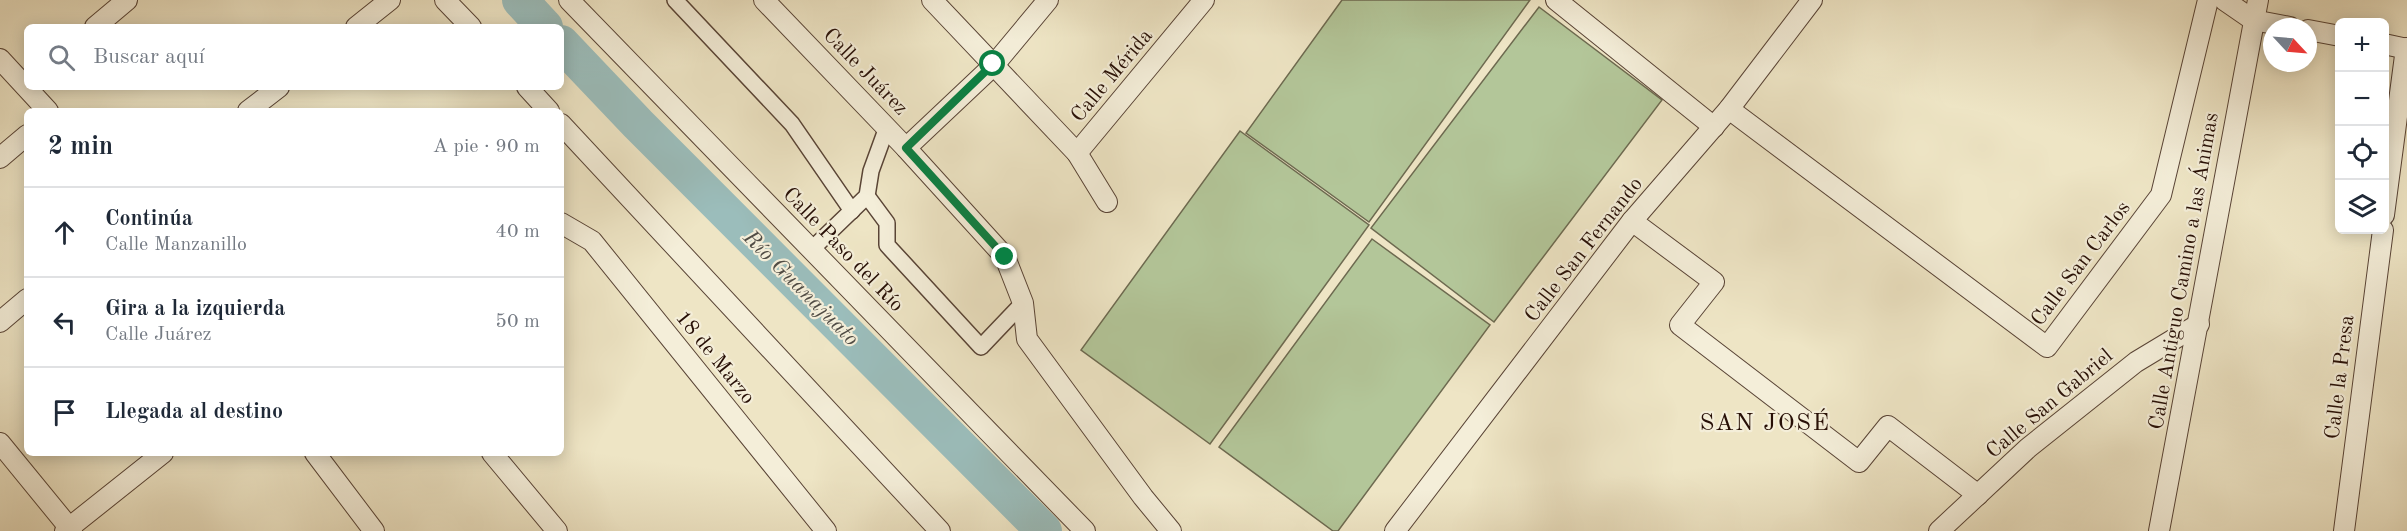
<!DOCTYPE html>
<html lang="es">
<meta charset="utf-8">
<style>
:root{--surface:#fff;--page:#f2f2f3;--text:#1f2937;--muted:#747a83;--line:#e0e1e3}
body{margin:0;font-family:"Old Standard TT",serif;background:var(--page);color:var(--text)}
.controls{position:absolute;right:18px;top:18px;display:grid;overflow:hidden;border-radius:9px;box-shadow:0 3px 15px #0003}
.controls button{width:54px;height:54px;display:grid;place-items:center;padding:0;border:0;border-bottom:2px solid var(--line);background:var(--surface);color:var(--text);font:30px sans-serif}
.compass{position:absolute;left:2263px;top:18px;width:54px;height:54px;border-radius:50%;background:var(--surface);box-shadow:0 3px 15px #0003;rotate:116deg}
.stop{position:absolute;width:18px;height:18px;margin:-14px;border:4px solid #0b8043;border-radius:50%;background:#fff}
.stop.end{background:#0b8043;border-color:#fff;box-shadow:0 2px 6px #0008}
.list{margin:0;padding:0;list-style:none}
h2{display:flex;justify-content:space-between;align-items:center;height:78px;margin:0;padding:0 24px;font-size:26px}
h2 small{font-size:20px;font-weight:400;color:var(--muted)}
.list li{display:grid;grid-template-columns:39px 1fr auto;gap:18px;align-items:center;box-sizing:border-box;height:90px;padding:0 24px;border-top:2px solid var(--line)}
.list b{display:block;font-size:22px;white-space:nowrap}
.list p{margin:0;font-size:20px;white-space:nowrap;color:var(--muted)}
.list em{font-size:20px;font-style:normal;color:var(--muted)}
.icon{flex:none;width:33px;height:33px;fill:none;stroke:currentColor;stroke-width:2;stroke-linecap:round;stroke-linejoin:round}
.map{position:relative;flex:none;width:2407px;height:531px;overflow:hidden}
.search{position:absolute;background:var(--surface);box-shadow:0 3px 15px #0003;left:24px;top:24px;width:540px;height:66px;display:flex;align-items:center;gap:15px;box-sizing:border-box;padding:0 21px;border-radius:9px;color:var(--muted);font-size:22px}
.panel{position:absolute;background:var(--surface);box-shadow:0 3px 15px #0003;left:24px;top:108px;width:540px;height:348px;border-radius:9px}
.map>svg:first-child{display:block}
</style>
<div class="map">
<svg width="2407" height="531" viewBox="0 0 2407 531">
<rect width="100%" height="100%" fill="#eee5c5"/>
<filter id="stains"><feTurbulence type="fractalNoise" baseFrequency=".00333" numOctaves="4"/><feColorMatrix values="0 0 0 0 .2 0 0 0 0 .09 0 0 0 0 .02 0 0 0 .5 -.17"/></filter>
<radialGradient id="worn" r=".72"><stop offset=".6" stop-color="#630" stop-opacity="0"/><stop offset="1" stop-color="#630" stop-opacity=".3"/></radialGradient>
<g fill="#b3c699" stroke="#6d6a50" stroke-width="1.5">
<path d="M1342 0H1530L1369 222 1246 133Z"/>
<path d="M1539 7 1662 100 1494 322 1371 228Z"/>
<path d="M1240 131 1369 225 1210 444 1081 350Z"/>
<path d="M1372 239 1490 325 1338 531H1333L1219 447Z"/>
</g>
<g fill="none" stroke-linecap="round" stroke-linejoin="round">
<g stroke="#9bbdbb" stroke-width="36">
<path d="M520 0 545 27"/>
<path d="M561 43 638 124 1044 531"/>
</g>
<g stroke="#594436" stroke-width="18">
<g id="pedestrian">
<path d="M675 0 792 124 852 211"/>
<path d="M867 196 887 223V245L981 347 1023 303"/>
<path d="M811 250 867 196 871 171 887 127"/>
</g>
</g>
<g stroke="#594436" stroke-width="22">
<g id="minor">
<path d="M445 0 471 27"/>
<path d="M569 0 1085 531"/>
<path d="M764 0 906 148 1005 257 1023 303 1027 339 1143 497 1171 531"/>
<path d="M932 0 1077 153 1107 202"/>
<path d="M1556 0 1714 127"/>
<path d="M2224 0 2253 20 2290 27"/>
<path d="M95 27 127 0"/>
<path d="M356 27 390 0"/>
<path d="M2308 30 2340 36"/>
<path d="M2384 44 2407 49"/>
<path d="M0 59 48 111"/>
<path d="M527 87 549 111"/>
<path d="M1729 109 2047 347 2161 195 2208 0"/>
<path d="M248 111 279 87"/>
<path d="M561 124 940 531"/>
<path d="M906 148 994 65 1048 0"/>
<path d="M1077 153 1204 0"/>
<path d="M0 158 27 135"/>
<path d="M2384 215 2406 48"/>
<path d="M1632 221 1714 282 1680 325 1859 462 1888 426 1978 495"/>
<path d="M561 223 592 241 826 531"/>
<path d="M0 322 27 299"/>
<path d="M0 443 72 531"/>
<path d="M315 453 374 531"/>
<path d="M492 453 557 531"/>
<path d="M65 531 163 453"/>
<path d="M1395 531 1632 221 1729 109 1812 0"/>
<path d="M1939 531 2028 448 2136 362 2199 324"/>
<path d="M2159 531 2258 0"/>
<path d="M2344 531 2383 230"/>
</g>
</g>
<use href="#pedestrian" stroke="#f4eed9" stroke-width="15"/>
<use href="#minor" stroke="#f4eed9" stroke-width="20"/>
</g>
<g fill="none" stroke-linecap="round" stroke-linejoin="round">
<path stroke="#0b8043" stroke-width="8" d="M993 64 906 148 1005 257"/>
</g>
<g text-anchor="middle" stroke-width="4.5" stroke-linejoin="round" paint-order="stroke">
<g font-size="21" fill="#270f06" stroke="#f4eed9">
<text transform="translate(866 71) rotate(46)" y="7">Calle Juárez</text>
<text transform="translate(1111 75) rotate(-50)" y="7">Calle Mérida</text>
<text transform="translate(844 249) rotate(46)" y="7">Calle Paso del Río</text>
<text transform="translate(1583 249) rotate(-52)" y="7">Calle San Fernando</text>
<text transform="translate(2080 263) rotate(-53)" y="7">Calle San Carlos</text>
<text transform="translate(2183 271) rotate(-80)" y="7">Calle Antiguo Camino a las Ánimas</text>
<text transform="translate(716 357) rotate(51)" y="7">18 de Marzo</text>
<text transform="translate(2339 377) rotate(-83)" y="7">Calle la Presa</text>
<text transform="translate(2049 403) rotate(-40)" y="7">Calle San Gabriel</text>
</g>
<g font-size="22" font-style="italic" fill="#504c45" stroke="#f4eed9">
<text transform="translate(802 287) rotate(45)" y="8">Río Guanajuato</text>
</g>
<g font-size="24" letter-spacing="1.5" fill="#270f06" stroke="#f4eed9">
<text x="1765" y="430">SAN JOSÉ</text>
</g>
</g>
<rect width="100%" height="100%" filter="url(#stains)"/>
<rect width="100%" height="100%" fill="url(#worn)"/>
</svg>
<div class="controls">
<button>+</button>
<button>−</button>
<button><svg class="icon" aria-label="locate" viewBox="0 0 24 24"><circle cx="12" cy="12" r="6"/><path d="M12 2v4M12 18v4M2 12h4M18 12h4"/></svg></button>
<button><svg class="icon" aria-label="layers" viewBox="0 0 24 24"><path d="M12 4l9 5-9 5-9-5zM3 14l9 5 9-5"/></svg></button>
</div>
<svg class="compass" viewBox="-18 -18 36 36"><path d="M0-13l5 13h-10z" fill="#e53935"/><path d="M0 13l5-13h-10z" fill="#747a83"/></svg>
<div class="stop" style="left:993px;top:64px"></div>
<div class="stop end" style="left:1005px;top:257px"></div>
<div class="search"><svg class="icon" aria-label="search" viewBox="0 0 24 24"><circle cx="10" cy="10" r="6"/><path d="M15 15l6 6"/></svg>Buscar aquí</div>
<section class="panel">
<h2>2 min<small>A pie · 90 m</small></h2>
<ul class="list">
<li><svg class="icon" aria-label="ahead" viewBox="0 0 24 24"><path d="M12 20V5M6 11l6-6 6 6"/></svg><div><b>Continúa</b><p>Calle Manzanillo</p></div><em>40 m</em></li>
<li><svg class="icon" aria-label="left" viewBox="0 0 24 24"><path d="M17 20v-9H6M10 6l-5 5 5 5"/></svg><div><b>Gira a la izquierda</b><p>Calle Juárez</p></div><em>50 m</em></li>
<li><svg class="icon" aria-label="arrive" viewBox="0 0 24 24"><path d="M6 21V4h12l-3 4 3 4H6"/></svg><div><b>Llegada al destino</b></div></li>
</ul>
</section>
</div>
